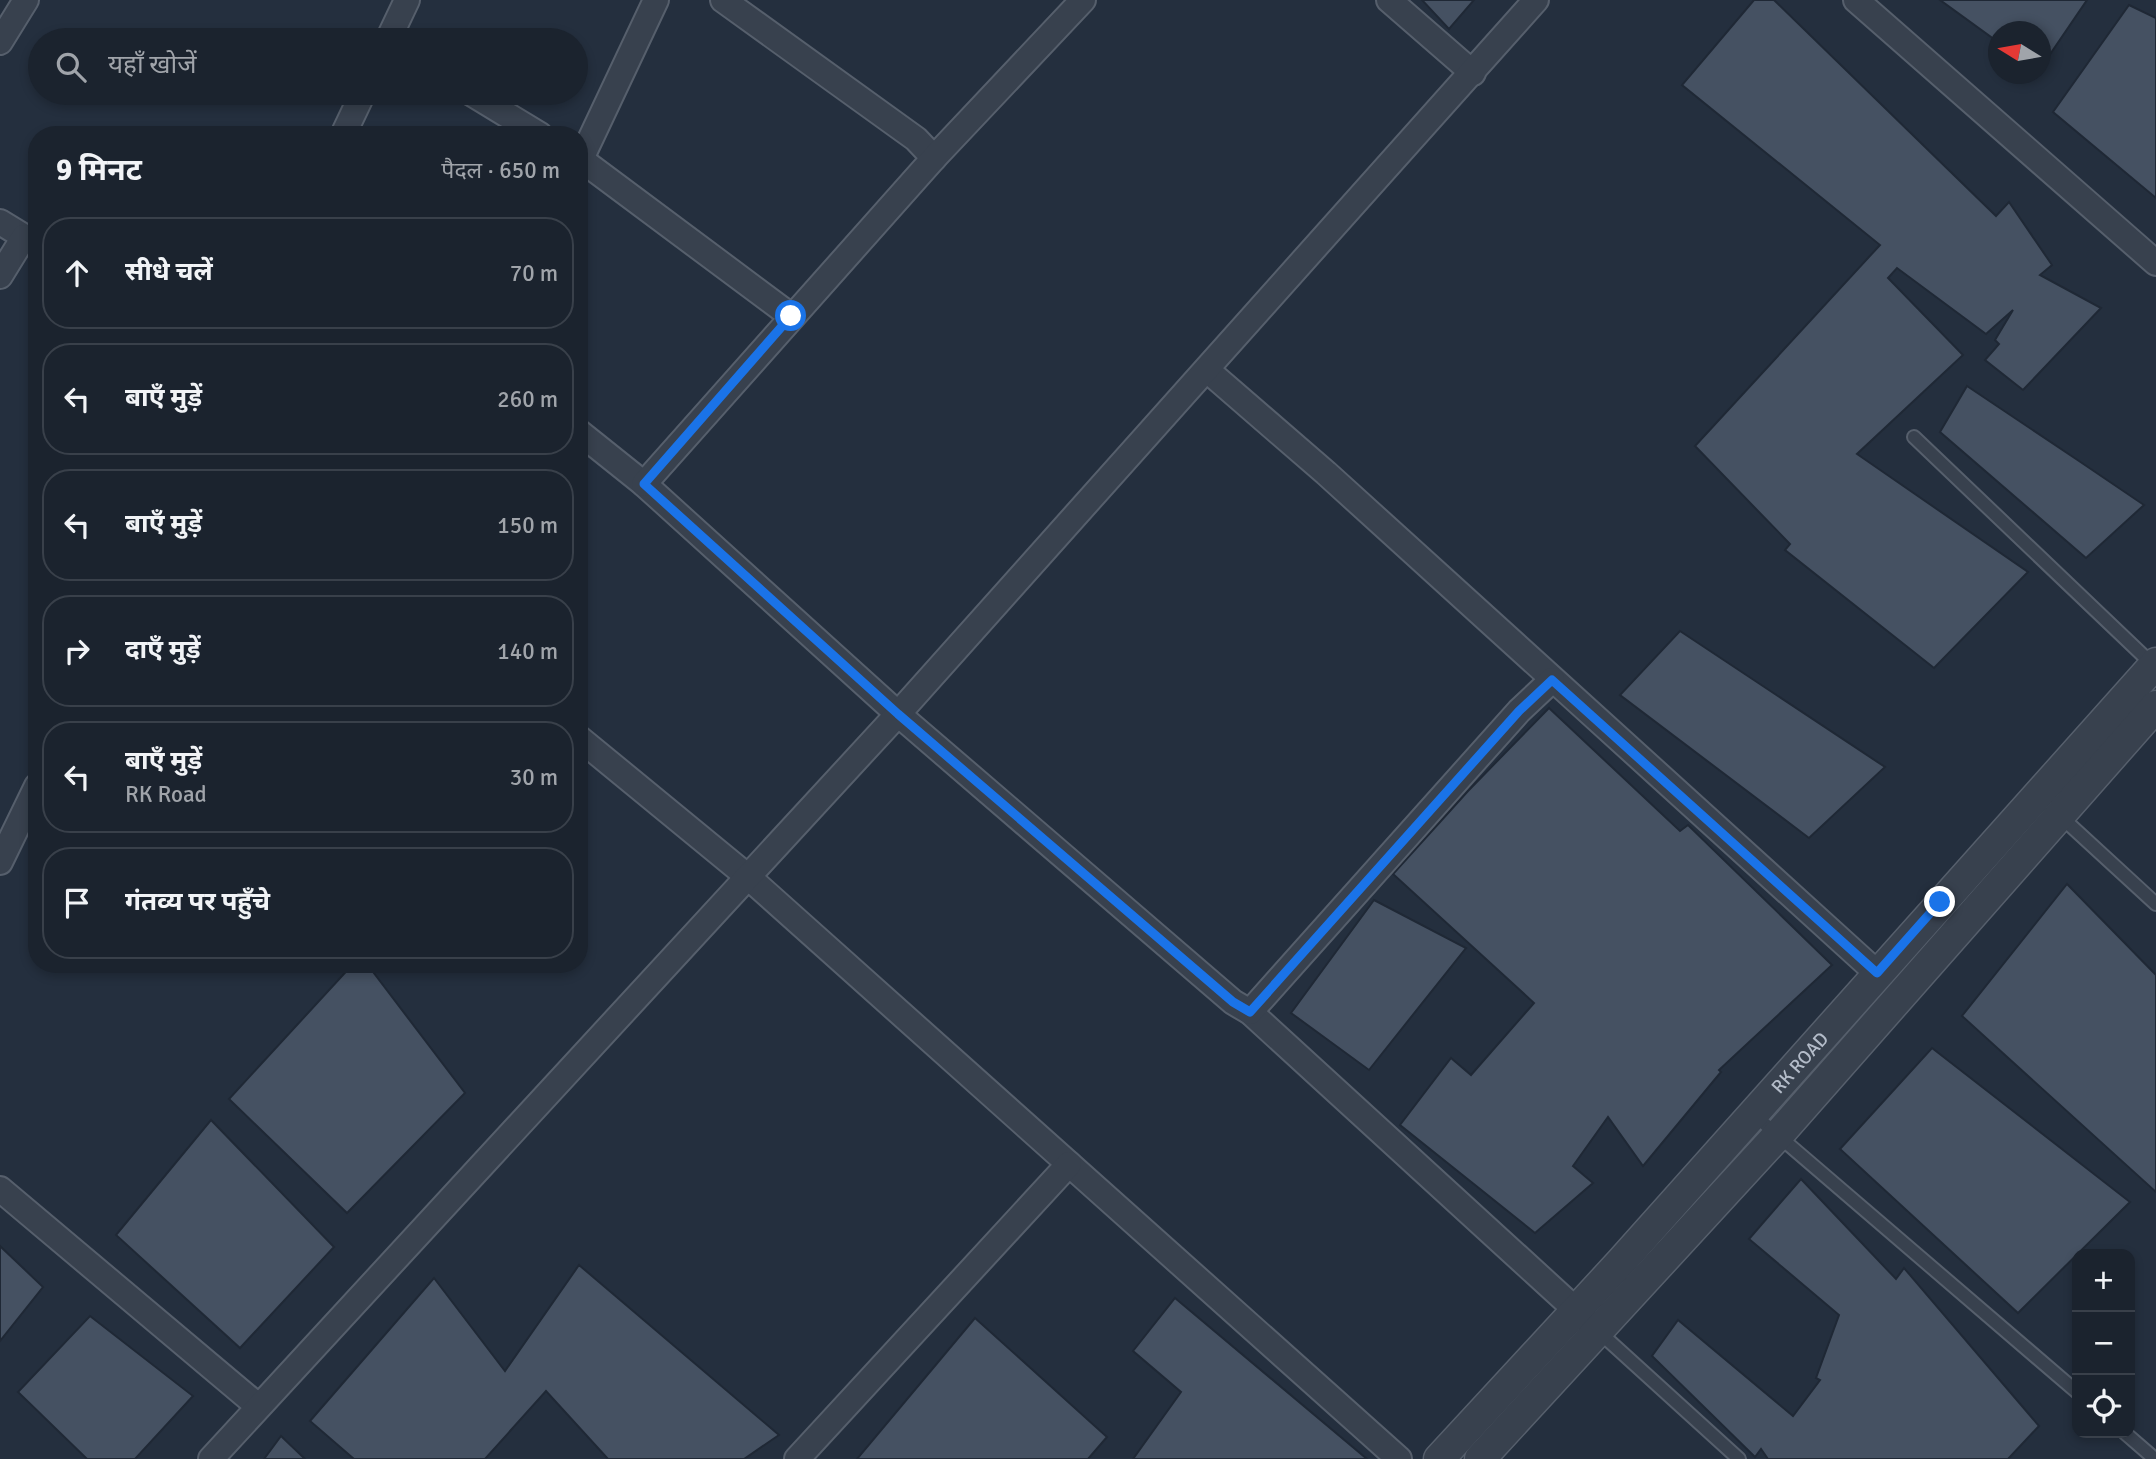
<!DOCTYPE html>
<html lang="hi">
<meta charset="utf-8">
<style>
:root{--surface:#1b232e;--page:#282f3a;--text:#f1f3f6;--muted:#a0a4aa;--line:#39404a}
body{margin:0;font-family:Signika,"Noto Sans Devanagari",sans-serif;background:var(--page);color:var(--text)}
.controls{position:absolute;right:21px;bottom:21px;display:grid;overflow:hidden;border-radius:14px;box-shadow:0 4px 10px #0003}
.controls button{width:63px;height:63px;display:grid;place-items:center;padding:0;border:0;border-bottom:2px solid var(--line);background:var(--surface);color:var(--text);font:35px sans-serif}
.compass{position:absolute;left:1988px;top:21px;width:63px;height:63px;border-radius:50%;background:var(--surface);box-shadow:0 4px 10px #0003;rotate:281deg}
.stop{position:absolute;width:21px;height:21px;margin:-16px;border:5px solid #1a73e8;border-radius:50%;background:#fff}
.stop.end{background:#1a73e8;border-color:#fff;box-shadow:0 2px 7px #0008}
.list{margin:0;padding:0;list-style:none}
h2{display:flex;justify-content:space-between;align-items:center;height:91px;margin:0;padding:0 28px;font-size:30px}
h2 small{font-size:23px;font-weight:400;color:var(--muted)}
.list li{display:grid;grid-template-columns:46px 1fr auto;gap:21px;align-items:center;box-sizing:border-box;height:112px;margin:0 14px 14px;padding:0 14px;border:2px solid var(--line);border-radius:28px}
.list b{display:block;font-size:26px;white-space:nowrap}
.list p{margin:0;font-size:23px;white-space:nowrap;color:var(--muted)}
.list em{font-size:23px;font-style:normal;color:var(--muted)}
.icon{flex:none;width:38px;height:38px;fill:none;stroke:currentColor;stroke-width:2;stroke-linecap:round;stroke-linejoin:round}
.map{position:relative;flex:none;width:2156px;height:1459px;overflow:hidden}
.search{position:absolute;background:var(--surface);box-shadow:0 4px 10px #0003;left:28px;top:28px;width:560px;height:77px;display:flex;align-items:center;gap:18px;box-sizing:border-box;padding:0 24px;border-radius:38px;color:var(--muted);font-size:26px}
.panel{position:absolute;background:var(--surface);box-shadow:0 4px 10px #0003;left:28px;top:126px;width:560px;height:847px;border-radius:28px}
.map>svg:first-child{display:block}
</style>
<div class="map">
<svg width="2156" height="1459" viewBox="0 0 2156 1459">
<rect width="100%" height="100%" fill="#242f3e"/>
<g fill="#455162" stroke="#1f2835" stroke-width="2">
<path d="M1422 0H1474L1449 29Z"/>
<path d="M1754 0H1774L1996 216 2009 202 2052 265 2040 275 2101 308 2023 390 1985 360 1999 344 1995 340 2013 310 1986 334 1897 268 1888 278 1963 355 1857 454 2028 572 1934 668 1785 550 1790 544 1695 446 1880 245 1682 85Z"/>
<path d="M1940 0H2087L2040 69V32H1998V42Z"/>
<path d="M2129 5 2156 18V198L2053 112Z"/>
<path d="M1967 386 2079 461 2144 505 2086 558 1940 432Z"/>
<path d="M1680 631 1885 767 1809 838 1620 695Z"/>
<path d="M1549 708 1680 831 1688 825 1832 965 1719 1070 1721 1072 1643 1166 1608 1117 1573 1166 1593 1183 1535 1233 1400 1125 1451 1058 1471 1075 1534 1003 1393 874 1468 791Z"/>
<path d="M2067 884 2156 975V1192L1962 1016Z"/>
<path d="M1374 900 1466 948 1369 1070 1291 1013Z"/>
<path d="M353 964H367L465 1093 347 1213 229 1099Z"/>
<path d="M1932 1048 2130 1202 2018 1313 1840 1149Z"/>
<path d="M211 1120 334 1247 240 1348 116 1235Z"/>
<path d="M1801 1179 1896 1279 1904 1268 2039 1426 2008 1459H1768L1761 1449 1755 1457 1652 1356 1678 1320 1793 1416 1820 1380 1816 1378 1839 1315 1749 1239Z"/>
<path d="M0 1246 43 1287 0 1341Z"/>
<path d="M579 1265 779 1435 744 1459H608L546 1391 485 1459H354L310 1421 434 1278 505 1371Z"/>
<path d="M1175 1298 1367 1459H1133L1181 1392 1133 1351Z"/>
<path d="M90 1316 193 1396 135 1459H87L18 1392Z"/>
<path d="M975 1318 1107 1437 1088 1459H857Z"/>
<path d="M281 1436 305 1459H264Z"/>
</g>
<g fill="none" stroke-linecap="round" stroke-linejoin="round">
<g stroke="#565f6c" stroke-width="16">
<g id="service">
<path d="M1914 437 2153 665"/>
<path d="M2058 814 2156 904"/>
<path d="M1753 1114 2077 1392"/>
<path d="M1597 1330 1739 1459"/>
<path d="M2125 1433 2155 1459"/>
</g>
</g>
<g stroke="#565f6c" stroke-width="28">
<g id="minor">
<path d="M723 0 916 139 934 158"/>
<path d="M1389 0 1473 73"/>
<path d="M1856 0 2156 263"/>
<path d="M388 40 407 0"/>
<path d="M0 42 26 0"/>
<path d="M471 93 540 135"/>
<path d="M343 135 363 93"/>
<path d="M579 158 791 316"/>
<path d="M581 159 656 0"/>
<path d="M0 222 36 244"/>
<path d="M0 276 24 237"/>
<path d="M1207 370 1326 473 1877 973"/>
<path d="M579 432 644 484 898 714 1233 1002 1250 1012 1589 1322"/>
<path d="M644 484 934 158 1083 0"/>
<path d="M579 738 747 876 1399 1459"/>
<path d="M0 862 37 786"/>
<path d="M1250 1012 1519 711 1552 680"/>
<path d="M0 1189 258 1406"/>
<path d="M211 1459 898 714 1536 0"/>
<path d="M797 1459 1069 1164"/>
</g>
</g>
<g stroke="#565f6c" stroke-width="33">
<g id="tertiary">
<path id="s1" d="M1439 1459 1621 1262 2156 663"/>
<path d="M1480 1459 1779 1134 2156 706"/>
</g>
</g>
<use href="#service" stroke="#38414e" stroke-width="12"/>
<use href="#minor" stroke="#38414e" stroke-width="24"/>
<use href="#tertiary" stroke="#38414e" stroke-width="30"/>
</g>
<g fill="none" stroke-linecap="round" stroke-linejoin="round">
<path stroke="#1a73e8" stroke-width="9" d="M791 316 644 484 898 714 1233 1002 1250 1012 1519 711 1552 680 1877 973 1940 902"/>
</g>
<g text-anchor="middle" stroke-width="5" stroke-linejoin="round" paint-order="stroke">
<g font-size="19" fill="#b4bcc9" stroke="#1d2633">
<text dy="7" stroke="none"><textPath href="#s1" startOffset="536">RK ROAD</textPath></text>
</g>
</g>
</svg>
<div class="controls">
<button>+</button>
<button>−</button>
<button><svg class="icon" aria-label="locate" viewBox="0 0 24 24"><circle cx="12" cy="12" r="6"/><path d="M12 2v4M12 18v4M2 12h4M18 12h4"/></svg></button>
</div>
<svg class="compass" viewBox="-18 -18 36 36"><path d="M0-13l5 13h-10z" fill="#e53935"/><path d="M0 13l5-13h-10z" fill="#a0a4aa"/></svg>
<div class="stop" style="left:791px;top:316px"></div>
<div class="stop end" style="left:1940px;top:902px"></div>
<div class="search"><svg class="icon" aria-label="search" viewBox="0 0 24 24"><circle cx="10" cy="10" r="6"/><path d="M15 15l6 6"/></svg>यहाँ खोजें</div>
<section class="panel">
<h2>9 मिनट<small>पैदल · 650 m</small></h2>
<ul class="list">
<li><svg class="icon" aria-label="ahead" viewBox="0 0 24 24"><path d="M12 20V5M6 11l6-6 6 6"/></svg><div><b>सीधे चलें</b></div><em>70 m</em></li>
<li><svg class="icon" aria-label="left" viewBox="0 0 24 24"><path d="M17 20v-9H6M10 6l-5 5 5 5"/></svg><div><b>बाएँ मुड़ें</b></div><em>260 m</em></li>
<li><svg class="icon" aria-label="left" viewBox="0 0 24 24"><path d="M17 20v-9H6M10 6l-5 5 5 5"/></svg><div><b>बाएँ मुड़ें</b></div><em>150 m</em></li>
<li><svg class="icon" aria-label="right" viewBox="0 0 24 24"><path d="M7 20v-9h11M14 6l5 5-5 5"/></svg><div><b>दाएँ मुड़ें</b></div><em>140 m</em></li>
<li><svg class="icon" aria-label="left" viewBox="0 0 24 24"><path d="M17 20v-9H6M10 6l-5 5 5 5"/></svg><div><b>बाएँ मुड़ें</b><p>RK Road</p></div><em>30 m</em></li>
<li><svg class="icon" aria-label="arrive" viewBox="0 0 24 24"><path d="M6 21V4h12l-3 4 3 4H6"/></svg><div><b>गंतव्य पर पहुँचे</b></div></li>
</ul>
</section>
</div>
